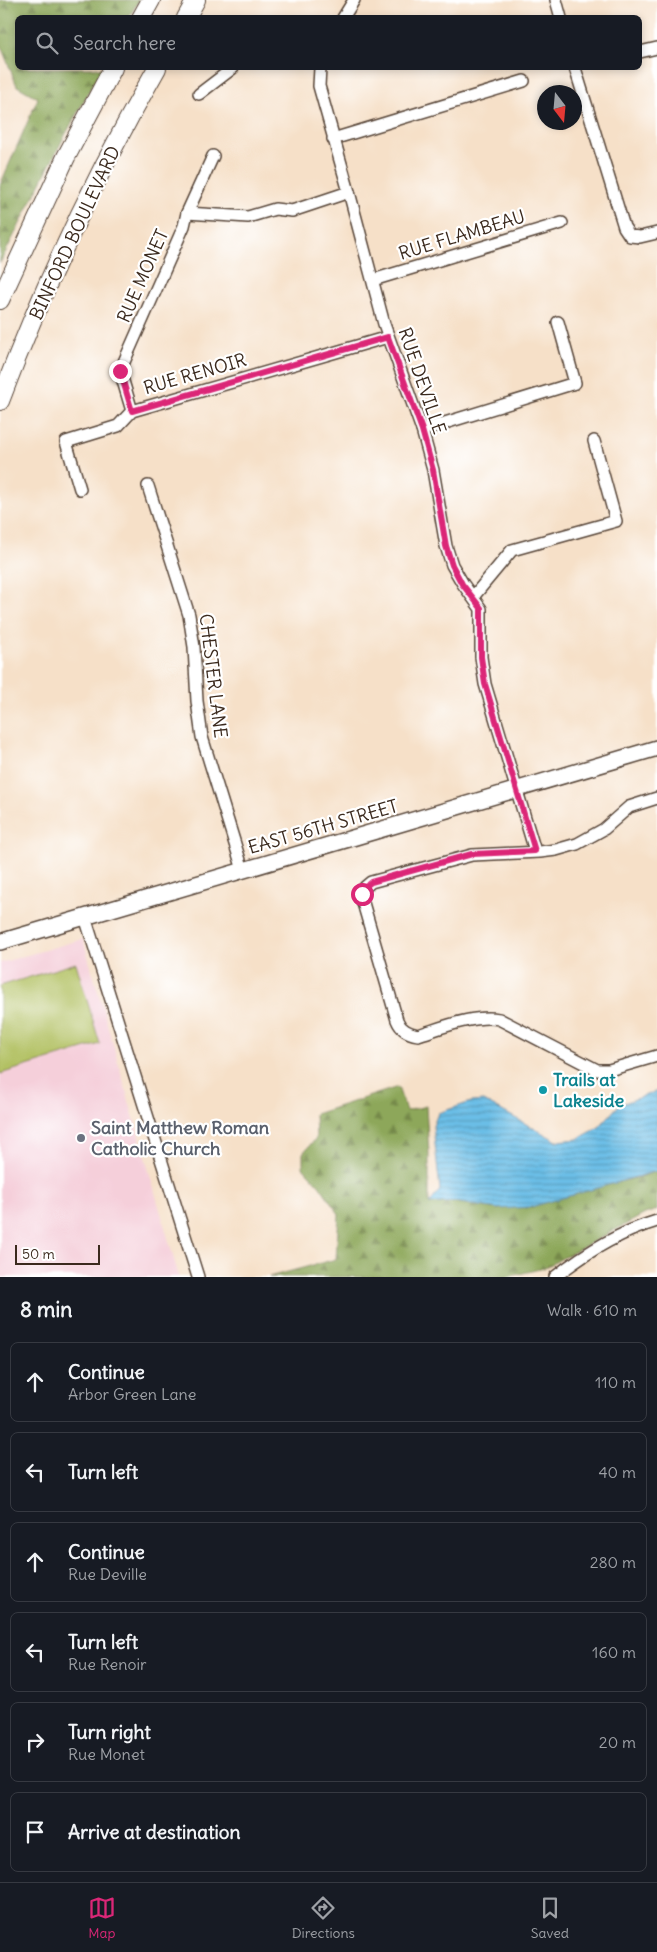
<!DOCTYPE html>
<meta charset="utf-8">
<style>
:root{--surface:#171b24;--page:#20242c;--text:#f1f3f6;--muted:#9ea1a6;--line:#363941;--accent:#db2777}
body{margin:0;font-family:Delius,sans-serif;background:var(--page);color:var(--text)}
.compass{position:absolute;left:537px;top:85px;width:45px;height:45px;border-radius:50%;background:var(--surface);box-shadow:0 2px 8px #0003;rotate:164deg}
.scale{position:absolute;left:15px;bottom:12px;width:85px;box-sizing:border-box;padding-left:5px;border:2px solid #3b2a1e;border-top:0;font-size:14px;line-height:18px;white-space:nowrap;color:#3b2a1e;-webkit-text-stroke:4px #fff;paint-order:stroke}
.stop{position:absolute;width:15px;height:15px;margin:-11px;border:4px solid #db2777;border-radius:50%;background:#fff}
.stop.end{background:#db2777;border-color:#fff;box-shadow:0 1px 5px #0008}
.list{margin:0;padding:0;list-style:none}
h2{display:flex;justify-content:space-between;align-items:center;height:65px;margin:0;padding:0 20px;font-size:21px}
h2 small{font-size:16px;font-weight:400;color:var(--muted)}
.list li{display:grid;grid-template-columns:32px 1fr auto;gap:15px;align-items:center;box-sizing:border-box;height:80px;margin:0 10px 10px;padding:0 10px;border:1px solid var(--line);border-radius:8px}
.list b{display:block;font-size:19px;white-space:nowrap}
.list p{margin:0;font-size:16px;white-space:nowrap;color:var(--muted)}
.list em{font-size:16px;font-style:normal;color:var(--muted)}
.icon{flex:none;width:28px;height:28px;fill:none;stroke:currentColor;stroke-width:2;stroke-linecap:round;stroke-linejoin:round}
.map{position:relative;flex:none;width:657px;height:1277px;overflow:hidden}
.search{position:absolute;background:var(--surface);box-shadow:0 2px 8px #0003;left:15px;right:15px;top:15px;height:55px;display:flex;align-items:center;gap:12px;box-sizing:border-box;padding:0 18px;border-radius:8px;color:var(--muted);font-size:19px}
.sheet{height:605px;background:var(--surface)}
nav{display:flex;justify-content:space-around;align-items:center;box-sizing:border-box;height:70px;border-top:1px solid var(--line);background:var(--surface);font-size:14px;color:var(--muted)}
nav a{display:grid;justify-items:center;gap:2px}
nav .on{color:var(--accent)}
.map>svg:first-child{display:block}
</style>
<div class="map">
<svg width="657" height="1277" viewBox="0 0 657 1277">
<defs>
<pattern id="forest-firs" width="22" height="20" patternUnits="userSpaceOnUse" patternTransform="scale(1.25)"><rect width="22" height="20" fill="#8da75a"/><path d="M5 1l3.5 6h-7zM16 11l3.5 6h-7z" fill="#74884a"/></pattern>
<pattern id="water-rules" width="6" height="5" patternUnits="userSpaceOnUse" patternTransform="scale(1.25)"><rect width="6" height="5" fill="#6bbee7"/><path d="M0 2.5h6" fill="none" stroke="#599bbb"/></pattern>
</defs>
<rect width="100%" height="100%" fill="#fff"/>
<filter id="ink" filterUnits="userSpaceOnUse"><feTurbulence type="fractalNoise" baseFrequency=".02" numOctaves="2"/><feDisplacementMap in="SourceGraphic" scale="10" xChannelSelector="R" yChannelSelector="G"/><feConvolveMatrix kernelMatrix="1 2 1 2 8 2 1 2 1" color-interpolation-filters="sRGB"/></filter>
<filter id="wash" filterUnits="userSpaceOnUse"><feTurbulence type="fractalNoise" baseFrequency=".0096" numOctaves="4" result="noise"/><feDisplacementMap in="SourceGraphic" scale="20" xChannelSelector="R" yChannelSelector="G"/><feGaussianBlur stdDeviation="1.12" result="paint"/><feColorMatrix in="noise" values="0 0 0 0 0 0 0 0 0 0 0 0 0 0 0 0 0 1.4 0 .05"/><feComposite in="paint" operator="in"/></filter>
<g filter="url(#wash)">
<rect width="100%" height="100%" fill="#f6e0c8"/>
<path fill="#f5cfda" d="M83 939 179 1277H0V963Z"/>
<g fill="url(#forest-firs)" stroke="#64683c">
<path d="M0 0H139L129 17 18 18V68H102L63 139 0 263V185L38 98 17 86 0 44Z"/>
<path d="M398 1087 406 1111 426 1106 429 1153V1204L454 1202 498 1209 636 1178 657 1171V1210L645 1214 544 1268 507 1277H269L336 1259 339 1214 320 1186 303 1167V1153L316 1138 315 1114Z"/>
</g>
<path fill="#b2c164" stroke="#767641" d="M76 963 100 1044 0 1074V986Z"/>
<path fill="url(#water-rules)" stroke="#537482" d="M657 1091V1171L531 1207 498 1209 454 1202 429 1204 440 1190 433 1126 438 1113 471 1102 484 1101 557 1141 578 1139 599 1127 619 1105Z"/>
</g>
<g filter="url(#ink)">
<g fill="none" stroke-linecap="round" stroke-linejoin="round">
<g stroke="#574538" stroke-width="14">
<g id="street">
<path d="M556 0 561 18"/>
<path d="M343 18 354 0"/>
<path d="M640 52 657 48"/>
<path d="M320 68 319 86 349 192 384 324 422 430 433 470 446 546 452 565 463 584 481 609V657L485 684 535 851"/>
<path d="M575 68 624 227 630 236 640 237 657 233"/>
<path d="M199 94 233 68"/>
<path d="M333 139 524 81"/>
<path d="M187 213 248 217 275 209 292 211 349 192"/>
<path d="M373 280 562 223"/>
<path d="M132 411 120 371 184 226 187 213 213 156"/>
<path d="M422 430 575 383 558 322"/>
<path d="M148 486 189 615 194 647 197 701 202 737 243 870"/>
<path d="M80 489 66 442 118 426 132 411 388 337"/>
<path d="M473 597 512 550 616 521 594 441"/>
<path d="M657 798 629 807 604 829 577 844 556 850 540 852 472 855 371 882 365 887 361 896 397 1020C401 1030 408 1033 418 1035 441 1028 475 1014 499 1019L597 1070H609L657 1056"/>
<path d="M85 917 198 1277"/>
<path d="M555 1277C585 1253 620 1232 657 1221"/>
</g>
</g>
<g stroke="#574538" stroke-width="18">
<path id="secondary" d="M0 942 657 748"/>
</g>
<g stroke="#574538" stroke-width="20">
<g id="primary">
<path d="M141 18 151 0"/>
<path d="M186 18 196 0"/>
<path d="M0 300 66 157 113 68"/>
<path d="M0 401C43 287 96 174 157 68"/>
</g>
</g>
<use href="#street" stroke="#fff" stroke-width="11"/>
<use href="#secondary" stroke="#fff" stroke-width="15"/>
<use href="#primary" stroke="#fff" stroke-width="18"/>
</g>
</g>
<g fill="none" stroke-linecap="round" stroke-linejoin="round" filter="url(#ink)">
<path stroke="#db2777" stroke-width="6" d="M120 371 132 411 388 337 422 430 433 470 446 546 452 565 462 584 481 608V657L485 684 535 851 472 854 371 882 365 887 362 894"/>
</g>
<circle fill="#0f9aa8" stroke="#fff" stroke-width="2" cx="543" cy="1090" r="5"/>
<circle fill="#6b7280" stroke="#fff" stroke-width="2" cx="81" cy="1138" r="5"/>
<g text-anchor="middle" stroke-width="4.5" stroke-linejoin="round" paint-order="stroke">
<g font-size="18" fill="#3b2a1e" stroke="#fff">
<text transform="translate(75 233) rotate(-65)" y="6">BINFORD BOULEVARD</text>
<text transform="translate(462 235) rotate(-17)" y="6">RUE FLAMBEAU</text>
<text transform="translate(143 276) rotate(-66)" y="6">RUE MONET</text>
<text transform="translate(195 374) rotate(-16)" y="6">RUE RENOIR</text>
<text transform="translate(422 381) rotate(71)" y="6">RUE DEVILLE</text>
<text transform="translate(213 676) rotate(83)" y="6">CHESTER LANE</text>
<text transform="translate(323 827) rotate(-16)" y="6">EAST 56TH STREET</text>
</g>
<g font-size="18" font-weight="bold" fill="#0d838f" stroke="#fff" text-anchor="start">
<text x="553" y="1086">Trails at<tspan x="553" dy="21">Lakeside</tspan></text>
</g>
<g font-size="18" font-weight="bold" fill="#5b616d" stroke="#fff" text-anchor="start">
<text x="91" y="1134">Saint Matthew Roman<tspan x="91" dy="21">Catholic Church</tspan></text>
</g>
</g>
</svg>
<svg class="compass" viewBox="-18 -18 36 36"><path d="M0-13l5 13h-10z" fill="#e53935"/><path d="M0 13l5-13h-10z" fill="#9ea1a6"/></svg>
<div class="scale">50 m</div>
<div class="stop" style="left:362px;top:894px"></div>
<div class="stop end" style="left:120px;top:371px"></div>
<div class="search"><svg class="icon" aria-label="search" viewBox="0 0 24 24"><circle cx="10" cy="10" r="6"/><path d="M15 15l6 6"/></svg>Search here</div>
</div>
<section class="sheet">
<h2>8 min<small>Walk · 610 m</small></h2>
<ul class="list">
<li><svg class="icon" aria-label="ahead" viewBox="0 0 24 24"><path d="M12 20V5M6 11l6-6 6 6"/></svg><div><b>Continue</b><p>Arbor Green Lane</p></div><em>110 m</em></li>
<li><svg class="icon" aria-label="left" viewBox="0 0 24 24"><path d="M17 20v-9H6M10 6l-5 5 5 5"/></svg><div><b>Turn left</b></div><em>40 m</em></li>
<li><svg class="icon" aria-label="ahead" viewBox="0 0 24 24"><path d="M12 20V5M6 11l6-6 6 6"/></svg><div><b>Continue</b><p>Rue Deville</p></div><em>280 m</em></li>
<li><svg class="icon" aria-label="left" viewBox="0 0 24 24"><path d="M17 20v-9H6M10 6l-5 5 5 5"/></svg><div><b>Turn left</b><p>Rue Renoir</p></div><em>160 m</em></li>
<li><svg class="icon" aria-label="right" viewBox="0 0 24 24"><path d="M7 20v-9h11M14 6l5 5-5 5"/></svg><div><b>Turn right</b><p>Rue Monet</p></div><em>20 m</em></li>
<li><svg class="icon" aria-label="arrive" viewBox="0 0 24 24"><path d="M6 21V4h12l-3 4 3 4H6"/></svg><div><b>Arrive at destination</b></div></li>
</ul>
</section>
<nav>
<a class="on"><svg class="icon" aria-label="map" viewBox="0 0 24 24"><path d="M3 6l6-2 6 2 6-2v14l-6 2-6-2-6 2zM9 4v14M15 6v14"/></svg>Map</a>
<a><svg class="icon" aria-label="directions" viewBox="0 0 24 24"><path d="M12 3l9 9-9 9-9-9zM9 14v-3h6M13 9l2 2-2 2"/></svg>Directions</a>
<a><svg class="icon" aria-label="saved" viewBox="0 0 24 24"><path d="M7 4h10v16l-5-4-5 4z"/></svg>Saved</a>
</nav>
